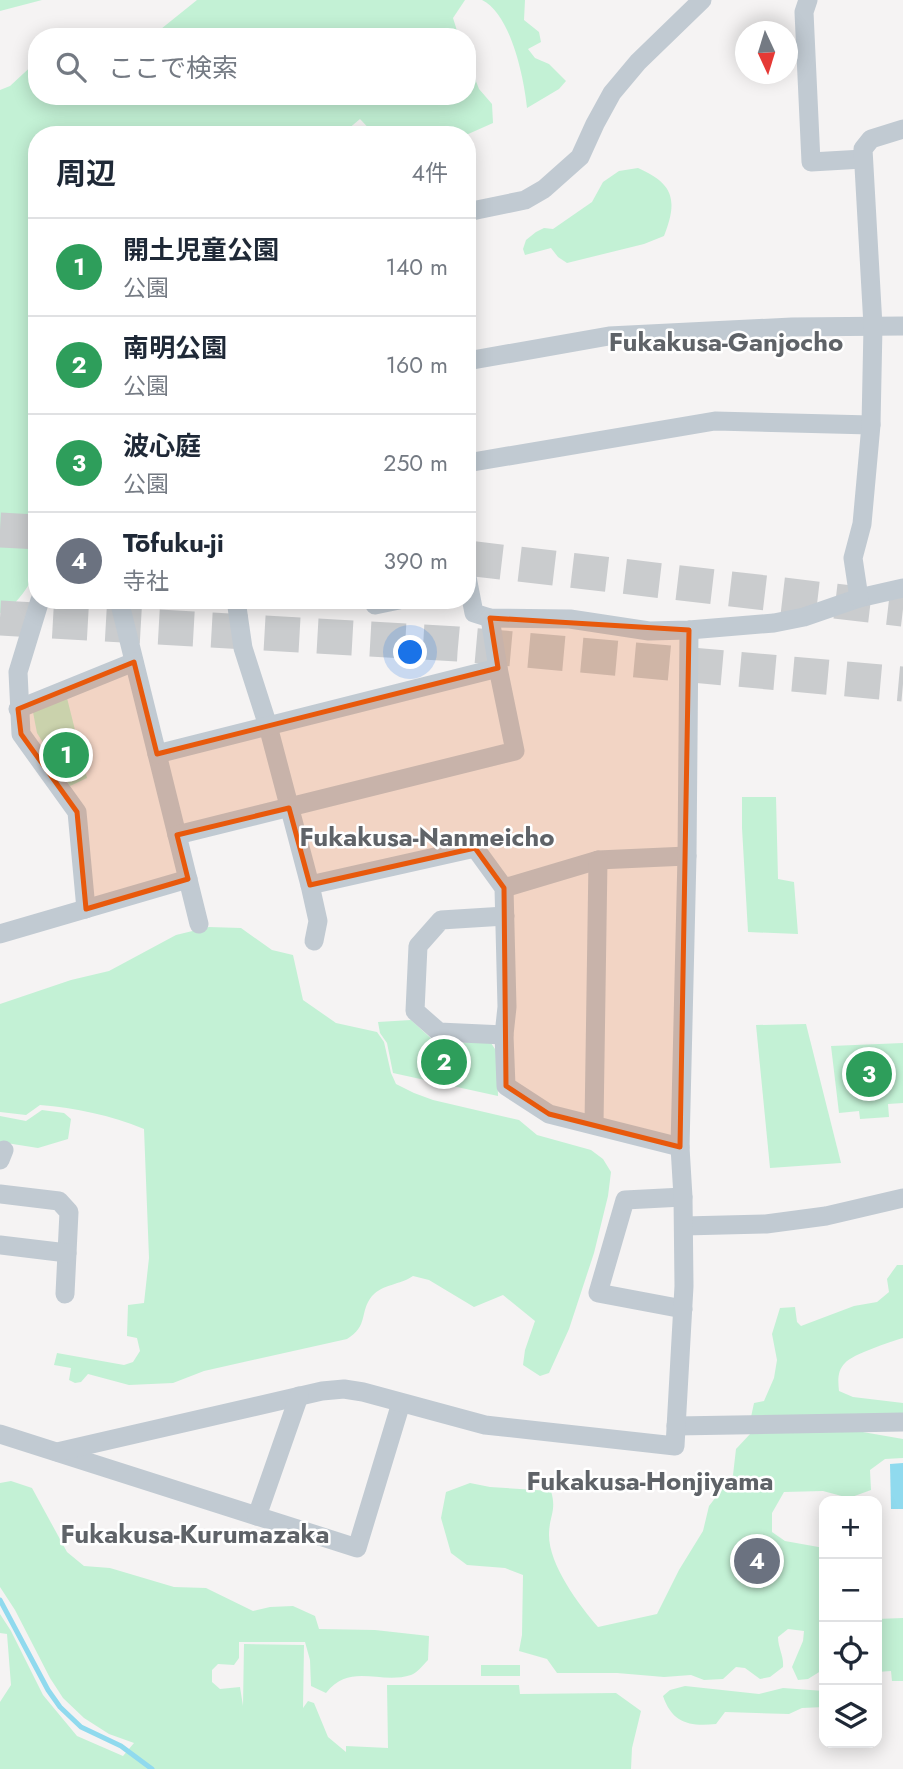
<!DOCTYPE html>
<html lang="ja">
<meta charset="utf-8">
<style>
:root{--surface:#fff;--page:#f2f2f3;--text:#1f2937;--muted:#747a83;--line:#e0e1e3;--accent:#0b8043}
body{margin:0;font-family:Jost,"Noto Sans JP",sans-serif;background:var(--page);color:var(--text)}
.controls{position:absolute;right:21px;bottom:21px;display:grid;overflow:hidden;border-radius:14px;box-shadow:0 4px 18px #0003}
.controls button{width:63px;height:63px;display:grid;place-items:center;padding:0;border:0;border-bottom:2px solid var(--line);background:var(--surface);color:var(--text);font:35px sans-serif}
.compass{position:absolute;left:735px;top:21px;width:63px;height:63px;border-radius:50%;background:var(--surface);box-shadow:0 4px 18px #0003;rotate:176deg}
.you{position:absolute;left:411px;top:653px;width:24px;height:24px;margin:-18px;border:5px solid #fff;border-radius:50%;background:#1a73e8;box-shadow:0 0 0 10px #1a73e833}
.badge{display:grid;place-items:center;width:46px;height:46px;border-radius:50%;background:var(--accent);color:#fff;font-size:23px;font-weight:700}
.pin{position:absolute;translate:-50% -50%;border:4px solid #fff;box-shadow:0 2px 7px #0006}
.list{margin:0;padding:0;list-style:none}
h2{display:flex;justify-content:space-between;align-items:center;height:91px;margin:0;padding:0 28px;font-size:30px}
h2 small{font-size:23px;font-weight:400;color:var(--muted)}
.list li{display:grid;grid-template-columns:46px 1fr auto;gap:21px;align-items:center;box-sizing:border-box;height:98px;padding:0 28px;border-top:2px solid var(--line)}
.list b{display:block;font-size:26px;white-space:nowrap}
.list p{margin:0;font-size:23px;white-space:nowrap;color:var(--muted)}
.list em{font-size:23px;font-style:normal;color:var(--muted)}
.icon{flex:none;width:38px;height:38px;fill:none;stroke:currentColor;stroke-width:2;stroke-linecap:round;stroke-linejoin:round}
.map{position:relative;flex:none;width:903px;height:1769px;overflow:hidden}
.search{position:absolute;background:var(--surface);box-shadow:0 4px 18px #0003;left:28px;top:28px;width:448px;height:77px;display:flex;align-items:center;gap:18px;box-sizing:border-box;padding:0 24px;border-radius:28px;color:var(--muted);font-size:26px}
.panel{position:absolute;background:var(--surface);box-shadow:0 4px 18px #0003;left:28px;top:126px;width:448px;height:483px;border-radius:28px}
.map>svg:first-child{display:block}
</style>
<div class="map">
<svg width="903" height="1769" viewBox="0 0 903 1769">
<rect width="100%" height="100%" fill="#f5f3f3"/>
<g fill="#c3f1d5">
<path d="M0 0H42L0 11Z"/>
<path d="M197 0H465L453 18 459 37H151Z"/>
<path d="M482 0H525L524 20 539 32 541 42 528 49 535 58 549 64 566 81 559 89 527 108C524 78 511 14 482 0Z"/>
<path d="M467 58 479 89 492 104 493 123 466 135H375L360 119 341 135H37L36 570C28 589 19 600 4 613H0V90L10 86 37 61V96H467Z"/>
<path d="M638 168C674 184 678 200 664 236L644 244 567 263 558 257 551 248 525 255 523 249 526 240 536 232 544 228 553 229 592 202 603 182 619 171Z"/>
<path d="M66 694 87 778 70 786 37 733 32 707Z"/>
<path d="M742 797H776L778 879 794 882 798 934 748 932 742 828Z"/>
<path d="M209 927 241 928 272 950 293 955 303 1000 336 1023 377 1032 384 1042 391 1073 396 1084 414 1093 433 1100 519 1120 537 1135 591 1150 603 1159 611 1172 608 1196 594 1253 569 1329 549 1373 540 1376 523 1365 525 1350 535 1321 503 1295 474 1307 429 1280 413 1276C400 1285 383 1284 372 1296 359 1312 369 1326 347 1339L204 1371 173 1383 129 1385 88 1374 81 1382 75 1383 69 1380 71 1368 54 1365 57 1353 124 1365 133 1362 140 1351 137 1338 127 1336 128 1305 144 1303 149 1258 144 1129C110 1115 76 1108 40 1105L26 1115 0 1112V1004L71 980 109 971 176 935Z"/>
<path d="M411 1020 435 1042 491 1043 497 1052 498 1096 393 1073 387 1043 380 1033 378 1022Z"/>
<path d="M806 1024 841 1163 770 1168 756 1025Z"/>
<path d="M903 1043V1103L888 1104 889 1117 860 1119 859 1111 839 1113 831 1046Z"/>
<path d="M42 1110 64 1113 71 1119 68 1139 38 1148 0 1142V1116L26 1121Z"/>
<path d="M897 1265H903V1338C890 1342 853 1354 845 1363 837 1371 838 1381 839 1391L853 1397 903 1403V1413L751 1417 754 1403 764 1401 774 1378 777 1360 772 1334 780 1308 795 1307 797 1322 801 1326 854 1306 877 1302 889 1292 887 1279Z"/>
<path d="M857 1431 903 1439V1458L885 1459 870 1470 871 1490 849 1498 823 1491 784 1492 772 1513V1532L785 1541 824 1548V1669L808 1679 798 1680 792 1667 803 1641 804 1631 788 1629 778 1637C778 1648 784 1656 783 1667L770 1677 760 1679 745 1668 736 1667 723 1679 704 1680 691 1675 664 1677 617 1673H557L547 1659 519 1651 522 1635 523 1575 505 1568 467 1565 451 1553 441 1518 446 1492 470 1483 490 1487 551 1491C557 1511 549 1516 549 1535 549 1565 579 1605 598 1627L657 1614 679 1570 703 1531 709 1506 733 1475 736 1449 751 1433Z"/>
<path d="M11 1481 32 1488 67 1552 84 1566 110 1568 174 1587 206 1588 253 1611 270 1607 293 1606 315 1616 319 1629 375 1630 429 1636 428 1660C423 1665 417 1673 411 1675 380 1685 350 1662 326 1693L311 1686 310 1660 305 1642H239V1658L234 1665 218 1664 212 1670V1682L220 1689 240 1687 243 1706 244 1644 304 1645 303 1708 308 1701 314 1703 328 1737 346 1752V1746L388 1748 387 1685H519L520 1694 616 1693 641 1711 632 1748 631 1769H0V1702L11 1685 7 1634 0 1633V1614L11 1631 43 1695 77 1736 123 1756 134 1743 109 1734 84 1718 63 1698 50 1678 15 1610 0 1587V1483Z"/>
<path d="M903 1618V1681H892L891 1671 877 1672V1619Z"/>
<rect x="481" y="1665" width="39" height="11"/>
<path d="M685 1686 759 1694 783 1688 824 1691V1707L802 1708 789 1714 725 1712 716 1724C690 1727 672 1723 663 1696L670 1690Z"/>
</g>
<path fill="#90daee" d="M903 1463V1509H891L890 1464Z"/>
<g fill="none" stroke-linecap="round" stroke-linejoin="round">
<path stroke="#90daee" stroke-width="5" d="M0 1600 48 1690 60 1707 81 1727 121 1746 152 1769"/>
<g stroke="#caccce" stroke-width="35" stroke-dasharray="35 18" stroke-linecap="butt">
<path d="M0 530 37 532"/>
<path d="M467 558 903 609"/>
<path d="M0 618 458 644 903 684"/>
</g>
<g stroke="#c1cad2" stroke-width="19">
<path d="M808 0 804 12 811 162 863 159"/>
<path d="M467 212 525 200 544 189 580 157 595 124 612 93 638 62 702 0"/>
<path d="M467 361 609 336 792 327 903 326"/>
<path d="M467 463 715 421 871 425"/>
<path d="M467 577 474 613 490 618 570 619 649 631 689 630 774 623 804 617 859 598 903 588"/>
<path d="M859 598 853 558 862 524 871 425 873 326 863 149 871 139 903 129"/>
<path d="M40 600 18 672 21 734 77 812 86 909"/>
<path d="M119 600 199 924"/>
<path d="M236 600 243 648 268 726 310 885 475 848 504 888 507 1007 504 1035 506 1086 549 1114 680 1147"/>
<path d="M375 600V605L399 600"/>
<path d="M18 709 134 662"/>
<path d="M157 754 498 668 490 618"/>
<path d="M177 835 515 751 498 668"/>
<path d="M310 885 318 921 314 941"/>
<path d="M504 888 598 860 687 856"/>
<path d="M0 934 188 879"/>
<path d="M504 1035 439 1032 415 1011 418 946 441 920 505 916"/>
<path d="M594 1124 598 860"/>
<path d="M0 1160 4 1150"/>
<path d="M0 1194 59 1201 69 1212 65 1294"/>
<path d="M684 1226 766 1224 826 1216 903 1198"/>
<path d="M0 1245 67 1253"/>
<path d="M683 1309 598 1293 625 1200 683 1197"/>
<path d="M676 1426 903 1422"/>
<path d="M0 1434 357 1548 401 1403"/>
<path d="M57 1452 322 1391 344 1389 363 1392 485 1425 675 1446 684 1286 683 1197 680 1147 687 856 689 630"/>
<path d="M257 1516 299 1396"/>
</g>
</g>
<path fill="#e8590c" fill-opacity="0.2" stroke="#e8590c" stroke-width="5" stroke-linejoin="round" d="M490 618 689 630 680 1147 549 1114 506 1086 504 888 475 848 310 885 289 808 177 835 188 879 86 909 77 812 21 734 18 709 134 662 157 754 498 668Z"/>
<g text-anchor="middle" stroke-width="5" stroke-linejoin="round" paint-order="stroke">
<g font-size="26" font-weight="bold" fill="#5f6368" stroke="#fff">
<text x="726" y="351">Fukakusa-Ganjocho</text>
<text x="427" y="846">Fukakusa-Nanmeicho</text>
<text x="650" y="1490">Fukakusa-Honjiyama</text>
<text x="195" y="1543">Fukakusa-Kurumazaka</text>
</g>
</g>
</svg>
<div class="controls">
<button>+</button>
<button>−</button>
<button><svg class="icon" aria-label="locate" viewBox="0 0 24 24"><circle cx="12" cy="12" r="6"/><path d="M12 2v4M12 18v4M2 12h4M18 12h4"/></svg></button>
<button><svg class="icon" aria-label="layers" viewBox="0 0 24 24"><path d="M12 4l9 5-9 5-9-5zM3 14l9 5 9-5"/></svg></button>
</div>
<svg class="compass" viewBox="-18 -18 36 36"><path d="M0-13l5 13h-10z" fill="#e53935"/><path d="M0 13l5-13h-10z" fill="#747a83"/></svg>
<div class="you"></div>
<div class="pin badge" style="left:66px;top:755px;background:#2e9e5b">1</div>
<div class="pin badge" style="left:444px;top:1062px;background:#2e9e5b">2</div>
<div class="pin badge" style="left:869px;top:1074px;background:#2e9e5b">3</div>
<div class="pin badge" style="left:757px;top:1561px;background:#6b7280">4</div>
<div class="search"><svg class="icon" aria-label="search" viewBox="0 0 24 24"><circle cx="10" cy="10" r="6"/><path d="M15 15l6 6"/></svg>ここで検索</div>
<section class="panel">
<h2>周辺<small>4件</small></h2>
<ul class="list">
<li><span class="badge" style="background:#2e9e5b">1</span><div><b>開土児童公園</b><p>公園</p></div><em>140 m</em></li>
<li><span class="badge" style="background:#2e9e5b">2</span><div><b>南明公園</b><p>公園</p></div><em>160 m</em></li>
<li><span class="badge" style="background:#2e9e5b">3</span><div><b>波心庭</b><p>公園</p></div><em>250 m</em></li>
<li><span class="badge" style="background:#6b7280">4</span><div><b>Tōfuku-ji</b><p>寺社</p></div><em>390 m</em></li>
</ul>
</section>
</div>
